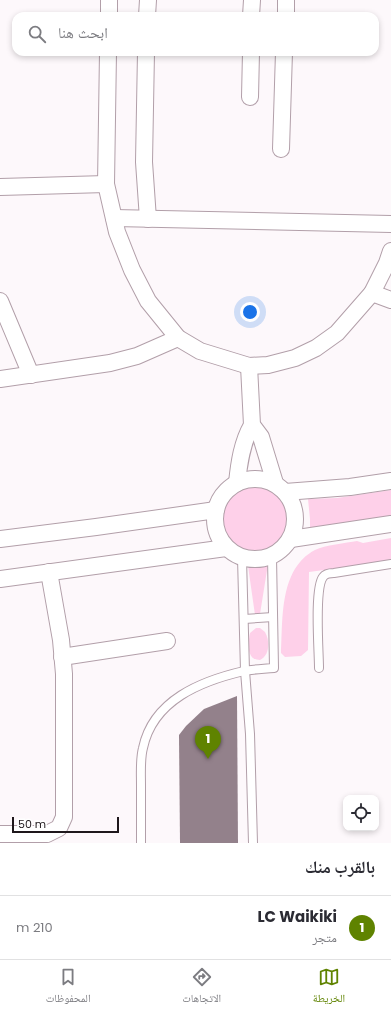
<!DOCTYPE html>
<html lang="ar">
<meta charset="utf-8">
<style>
:root{--surface:#fff;--page:#f2f2f3;--text:#2b2b33;--muted:#7c7c81;--line:#e1e1e2;--accent:#5f8300}
body{margin:0;font-family:Poppins,"Noto Naskh Arabic",sans-serif;background:var(--page);color:var(--text);direction:rtl}
.controls{position:absolute;right:12px;bottom:12px;display:grid;overflow:hidden;border-radius:8px;box-shadow:0 2px 6px #0003}
.controls button{width:36px;height:36px;display:grid;place-items:center;padding:0;border:0;border-bottom:1px solid var(--line);background:var(--surface);color:var(--text);font:20px sans-serif}
.scale{position:absolute;left:12px;bottom:10px;width:107px;box-sizing:border-box;padding-left:4px;border:2px solid #1e171b;border-top:0;font-size:11px;line-height:14px;white-space:nowrap;color:#1e171b;-webkit-text-stroke:3px #fff;paint-order:stroke}
.you{position:absolute;left:250px;top:312px;width:14px;height:14px;margin:-10px;border:3px solid #fff;border-radius:50%;background:#1a73e8;box-shadow:0 0 0 6px #1a73e833}
.badge{display:grid;place-items:center;width:26px;height:26px;border-radius:50%;background:var(--accent);color:#fff;font-size:13px;font-weight:700}
.pin{position:absolute;translate:-50% -33px;filter:drop-shadow(0 1px 2px #0008)}
.pin::after{content:'';position:absolute;top:21px;width:14px;height:12px;background:inherit;clip-path:polygon(0 0,100% 0,50% 100%)}
.list{margin:0;padding:0;list-style:none}
h2{display:flex;justify-content:space-between;align-items:center;height:52px;margin:0;padding:0 16px;font-size:17px}
h2 small{font-size:13px;font-weight:400;color:var(--muted)}
.list li{display:grid;grid-template-columns:26px 1fr auto;gap:12px;align-items:center;box-sizing:border-box;height:64px;padding:0 16px;border-top:1px solid var(--line)}
.list b{display:block;font-size:15px;white-space:nowrap}
.list p{margin:0;font-size:13px;white-space:nowrap;color:var(--muted)}
.list em{font-size:13px;font-style:normal;color:var(--muted)}
.icon{flex:none;width:22px;height:22px;fill:none;stroke:currentColor;stroke-width:2;stroke-linecap:round;stroke-linejoin:round}
.map{position:relative;flex:none;width:391px;height:843px;overflow:hidden;direction:ltr}
.search{position:absolute;background:var(--surface);box-shadow:0 2px 6px #0003;left:12px;right:12px;top:12px;height:44px;display:flex;align-items:center;gap:10px;box-sizing:border-box;padding:0 14px;border-radius:12px;color:var(--muted);font-size:15px}
.sheet{height:116px;background:var(--surface)}
nav{display:flex;justify-content:space-around;align-items:center;box-sizing:border-box;height:56px;border-top:1px solid var(--line);background:var(--surface);font-size:11px;color:var(--muted)}
nav a{display:grid;justify-items:center;gap:2px}
nav .on{color:var(--accent)}
.map>svg:first-child{display:block}
</style>
<div class="map">
<svg width="391" height="843" viewBox="0 0 391 843">
<rect width="100%" height="100%" fill="#fdf8fb"/>
<g fill="#fed0e9">
<circle cx="255" cy="520" r="34"/>
<path d="M391 490V516L310 529V519L308 499 337 498Z"/>
<path d="M391 538V561L309 572 308 650 301 656 285 657 281 653C283 619 279 569 315 550 325 545 346 543 357 541L363 543Z"/>
<path d="M268 564 260 614 255 615 248 566 257 567Z"/>
<path d="M256 628H260L265 632C270 641 270 655 260 660 246 660 248 643 250 633Z"/>
</g>
<path fill="#93818b" d="M237 696 238 843H180L179 735 186 726 204 709Z"/>
<g fill="none" stroke-linecap="round" stroke-linejoin="round">
<g stroke="#b29fa9" stroke-width="10">
<g id="lane">
<path d="M242 558 245 671 250 734 253 843"/>
<path d="M244 619 273 617"/>
<path d="M319 668C319 651 314 589 323 577 325 574 330 573 334 573L391 564"/>
<path d="M141 843C141 824 141 804 141 785 141 773 140 759 143 748 153 700 201 681 244 671 254 669 264 669 274 668L272 557"/>
</g>
</g>
<g stroke="#b29fa9" stroke-width="18">
<g id="street">
<path d="M109 16V0"/>
<path d="M147 16 148 0"/>
<path d="M251 16 252 0"/>
<path d="M286 16V0"/>
<path d="M108 52 106 184 117 232 132 270 148 301 178 338 200 351 249 366 268 365 295 358 316 348 337 333 372 293 387 263 391 251"/>
<path d="M146 52 144 162 148 219"/>
<path d="M250 97 251 52"/>
<path d="M281 149 284 52"/>
<path d="M0 187 106 184"/>
<path d="M114 218 391 224"/>
<path d="M372 293 391 300"/>
<path d="M0 301 31 375"/>
<path d="M249 366 252 425 261 437 275 483"/>
<path d="M0 379 110 363 137 356 178 338"/>
<circle cx="255" cy="519" r="40"/>
<path d="M237 483C239 463 242 442 252 425"/>
<path d="M285 492 350 487 391 481"/>
<path d="M0 539 96 527 216 510"/>
<path d="M291 539 391 524"/>
<path d="M0 579 226 548"/>
<path d="M62 657 167 641"/>
<path d="M0 834H47L59 828 64 817V674L61 640 49 572"/>
</g>
</g>
<use href="#lane" stroke="#fff" stroke-width="8"/>
<use href="#street" stroke="#fff" stroke-width="16"/>
</g>
</svg>
<div class="controls">
<button><svg class="icon" aria-label="locate" viewBox="0 0 24 24"><circle cx="12" cy="12" r="6"/><path d="M12 2v4M12 18v4M2 12h4M18 12h4"/></svg></button>
</div>
<div class="scale">50 m</div>
<div class="you"></div>
<div class="pin badge" style="left:208px;top:759px">1</div>
<div class="search"><svg class="icon" aria-label="search" viewBox="0 0 24 24"><circle cx="10" cy="10" r="6"/><path d="M15 15l6 6"/></svg>ابحث هنا</div>
</div>
<section class="sheet">
<h2>بالقرب منك<small></small></h2>
<ul class="list">
<li><span class="badge">1</span><div><b>LC Waikiki</b><p>متجر</p></div><em>210 m</em></li>
</ul>
</section>
<nav>
<a class="on"><svg class="icon" aria-label="map" viewBox="0 0 24 24"><path d="M3 6l6-2 6 2 6-2v14l-6 2-6-2-6 2zM9 4v14M15 6v14"/></svg>الخريطة</a>
<a><svg class="icon" aria-label="directions" viewBox="0 0 24 24"><path d="M12 3l9 9-9 9-9-9zM9 14v-3h6M13 9l2 2-2 2"/></svg>الاتجاهات</a>
<a><svg class="icon" aria-label="saved" viewBox="0 0 24 24"><path d="M7 4h10v16l-5-4-5 4z"/></svg>المحفوظات</a>
</nav>
